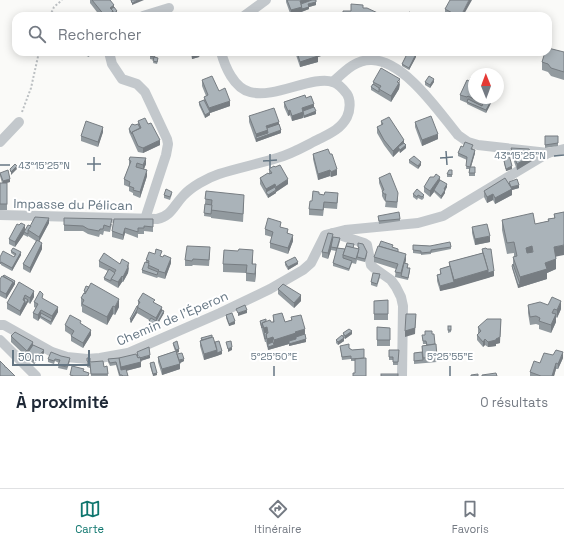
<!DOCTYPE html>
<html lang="fr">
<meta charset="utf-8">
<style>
:root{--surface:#fff;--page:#f2f2f3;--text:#1f2937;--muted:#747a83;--line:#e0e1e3;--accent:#0f766e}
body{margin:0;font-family:"Space Grotesk",sans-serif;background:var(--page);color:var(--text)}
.compass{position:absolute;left:468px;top:68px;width:36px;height:36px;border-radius:50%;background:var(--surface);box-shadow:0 2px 10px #0003;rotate:359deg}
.scale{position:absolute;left:12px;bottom:10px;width:78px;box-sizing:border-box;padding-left:4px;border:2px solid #657683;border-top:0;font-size:11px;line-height:14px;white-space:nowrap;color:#657683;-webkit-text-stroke:3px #fff;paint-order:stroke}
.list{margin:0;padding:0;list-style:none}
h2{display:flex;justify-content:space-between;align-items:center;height:52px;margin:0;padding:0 16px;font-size:17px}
h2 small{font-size:13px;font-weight:400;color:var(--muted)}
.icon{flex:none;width:22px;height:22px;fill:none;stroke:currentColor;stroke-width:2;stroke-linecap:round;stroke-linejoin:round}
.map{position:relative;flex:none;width:564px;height:376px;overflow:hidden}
.search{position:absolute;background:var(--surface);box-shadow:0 2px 10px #0003;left:12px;right:12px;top:12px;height:44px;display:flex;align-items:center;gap:10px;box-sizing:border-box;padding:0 14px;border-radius:12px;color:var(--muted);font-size:15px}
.sheet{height:112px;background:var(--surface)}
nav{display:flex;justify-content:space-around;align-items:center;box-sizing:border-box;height:56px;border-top:1px solid var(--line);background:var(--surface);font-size:11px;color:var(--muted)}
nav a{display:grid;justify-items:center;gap:2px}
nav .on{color:var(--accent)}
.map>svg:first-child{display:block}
</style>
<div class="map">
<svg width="564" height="376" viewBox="0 0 564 376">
<rect width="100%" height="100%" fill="#fafaf8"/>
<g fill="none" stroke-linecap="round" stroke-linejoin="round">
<g stroke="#bbbfc2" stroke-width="2" stroke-dasharray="2 2" stroke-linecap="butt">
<path d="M50 16 54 7 62 0"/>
<path d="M22 112 31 88 39 52"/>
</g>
<g stroke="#c3c8cc" stroke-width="10">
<path d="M143 16 169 8"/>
<path d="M244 16 266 0"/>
<path d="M109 52 112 64 122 79 137 84 145 92 167 139 168 144 166 155 145 219"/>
<path d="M333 82C344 72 356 59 372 60 405 61 439 112 458 135L468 142 478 145 548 153"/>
<path d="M0 142 19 122"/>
<path d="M0 215 157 219C171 216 173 207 183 196 191 187 207 178 219 174 238 168 258 164 277 158 292 154 305 146 319 139 329 134 341 129 347 117 350 111 351 100 347 94 344 90 339 84 333 82 313 75 274 99 250 92 234 88 225 67 221 52"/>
<path d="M333 233 364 243 367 245 371 265 374 268 391 280 396 287 401 297 403 306 402 376"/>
<path d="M0 325H4L52 352 67 357 87 359 100 358 128 353 220 313 270 289 303 270 311 263 325 235 345 230 418 223 443 216 548 153 564 149"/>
<path d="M0 340 36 376"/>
</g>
</g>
<g fill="#929a9f">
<path d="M90 0H110L117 14 113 16H100L90 3Z"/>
<path d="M286 0H316V5L309 7V9L291 16 286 2Z"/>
<path d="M445 9 463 16H448L445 14Z"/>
<path d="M77 52H91L89 57Z"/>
<path d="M151 52H158L157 56 156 55 155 57 158 61 157 64 153 63 154 60 150 59V56Z"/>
<path d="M187 52H201L199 57 192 59 191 54Z"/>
<path d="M295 52H324V55L318 57V62L300 67Z"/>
<path d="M564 52V80L551 76 548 72 542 70V62Z"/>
<path d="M416 57 409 70 402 66V64Z"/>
<path d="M202 80 219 91 230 106 210 113V115L205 118 199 105V102L204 100V97L206 96 202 86Z"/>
<path d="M467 80 474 98H487V99L491 103 486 113 467 104V103L460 100V95Z"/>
<path d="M373 82 400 84 399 89 391 102 371 90V87L373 84Z"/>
<path d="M425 82H434L430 88 425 85Z"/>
<path d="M297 98H306L314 107 316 114 292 121 290 115 288 116 284 107V102Z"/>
<path d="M249 116 279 124 281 133 256 142 249 122Z"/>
<path d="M138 121 148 124 160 145 143 153 138 152 129 132V129L135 125 138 124Z"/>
<path d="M381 121 404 143 406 148 400 153 399 151 393 157 384 145 377 133V127L381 125Z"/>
<path d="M415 122 438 139 422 146 415 127Z"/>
<path d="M103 132 98 147 81 141V136Z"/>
<path d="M545 136H558V146L545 148Z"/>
<path d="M463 147 473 148 472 150 475 153 471 167H475V176H469V169H466L467 160 458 156V153Z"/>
<path d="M511 148 530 152 537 157 517 170 511 153Z"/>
<path d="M508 151 512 169 506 171 504 163V161L505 160 504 159 500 160 499 154Z"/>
<path d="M313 154 337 175 331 177 330 176 318 180 313 159Z"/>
<path d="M129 160 146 164 144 169 147 176 140 198 133 195V193L129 191V187L124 185V179L129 166Z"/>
<path d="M409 160 421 165 418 169 409 163Z"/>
<path d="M269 169 288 184 276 192V193L268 198 260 184V178L269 174Z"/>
<path d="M452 170V177H447V174Z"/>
<path d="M0 173 10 182 4 183H7V210H0V183H2L0 176Z"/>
<path d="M379 178 398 198 397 208 385 207 386 200H384L382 196V191L379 183Z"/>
<path d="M440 180 447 187 445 190V193L441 199 434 192 430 197 424 192V187Z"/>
<path d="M509 182 519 188 512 190V195L495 204 493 200 487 203 484 197V191L509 184Z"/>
<path d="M206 191 244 203 243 222 211 218V216V217L204 216Z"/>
<path d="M172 194 170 200 164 198V195Z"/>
<path d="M319 194 338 198 337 209 324 208 323 216 309 215V209L312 201Z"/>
<path d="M413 194 424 195V198L422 200 418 198 417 200 413 197Z"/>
<path d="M564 212 556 257V269L547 273V279L518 288 512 268V266L513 264V257H514V253L507 254 502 230V220L535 224 548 221V219L554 218V214Z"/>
<path d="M378 216 400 219V221L379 224Z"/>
<path d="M64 218 112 224 110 232 104 231 103 235 100 234 99 237 88 234 83 231H64Z"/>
<path d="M153 219V232L144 231V234H138V238L125 233 123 240 112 237V231Z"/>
<path d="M49 223 39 241 42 249 30 273 23 269V264L36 241 28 236V237L24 235V234L15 247 9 244V239L31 226Z"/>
<path d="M281 227 288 233 293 241 288 254 270 248V243L272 237 265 235V229Z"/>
<path d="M472 227 490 242 475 245 472 233Z"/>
<path d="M333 237 340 241 338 248 345 249 353 248 358 249V243L367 255 365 262 357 260 356 264 352 263 349 271 333 266V263L336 251 331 250 328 259 322 257V252Z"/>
<path d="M413 245 451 247V249L431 253V254L421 255V254L413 253Z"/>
<path d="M393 248 406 260 405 263 410 271 408 280 395 277 396 269 374 262V257Z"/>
<path d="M482 249 494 276 440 291 437 281V275L440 274V269L449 266V262L482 253Z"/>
<path d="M11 251 21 255 12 271 1 265 0 257H14L15 256 11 253Z"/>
<path d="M210 253 209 266 193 265 192 266H185V260Z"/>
<path d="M162 257 171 263 165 279 158 277 157 278 142 273V270L146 262V260Z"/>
<path d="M253 258V264L256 272 255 282 246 281V273L223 272V264Z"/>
<path d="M99 261 120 264 129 268 128 273 123 282H122L118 288 104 280V278L108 271 99 267Z"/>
<path d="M285 262 298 264 288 270 285 265Z"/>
<path d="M380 277 377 287 371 285V282Z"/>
<path d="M0 279 15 284 6 299 0 296Z"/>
<path d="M278 289 301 301 294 308 278 294Z"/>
<path d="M34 291V297L30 304 28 302 20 316 7 309V303Z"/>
<path d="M84 291 119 307 115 315 113 314 107 325 82 312V307L81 306V298L84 294Z"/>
<path d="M43 299 58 312 51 325 40 318 38 321 33 318V313L36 308 34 307V302Z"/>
<path d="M388 300V320H374V301Z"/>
<path d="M138 301 155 303 162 310 164 313 156 327 149 324V320L137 313 131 323 130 322V319L138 306Z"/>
<path d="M528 305 561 309 557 318 556 317V322L551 333 539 329V325L536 324 530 325 528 313Z"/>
<path d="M226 315 235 324 229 326 226 318Z"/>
<path d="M273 315 285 322 291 320V317L305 334 306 342 289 346V344L268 350 266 342H265L260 323V321L271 322H273Z"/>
<path d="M81 324 91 335 83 348 71 341V335L65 331V325Z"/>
<path d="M448 326H451V332L448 333Z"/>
<path d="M377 327 390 328V346H377Z"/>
<path d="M478 327 500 343 496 344V346L488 347 485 345 483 347 477 340V335L478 334Z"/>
<path d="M343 333 352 334 345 339 344 338V341L338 345 336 343V340L343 336Z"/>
<path d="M422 335 437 357V362L414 364V353L422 352V346L426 345V344H423Z"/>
<path d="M11 336 33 345 44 353 34 364 11 342Z"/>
<path d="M201 338 215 342 222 354 204 360 200 346V341L201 340Z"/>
<path d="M173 343 179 352 177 353V354L184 361 180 363V369L162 375 158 362V357L175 351 173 345Z"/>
<path d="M340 346 349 348 352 350 364 349 355 373V361H351V359L342 360Z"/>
<path d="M389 350H399L398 365H393V360H389Z"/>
<path d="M137 352 150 358 141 361V367L126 371 128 376H119L116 365 110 366 108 362V359L137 356Z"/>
<path d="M61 356 70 361 67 370 58 368 59 363 55 361 54 364 48 362V359Z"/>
<path d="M87 358 90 362 104 367 107 366 108 376H91L90 368 87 367Z"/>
<path d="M563 358 558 369H556L554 376H530V372L540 363Z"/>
<path d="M150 363 157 375 153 376 150 366Z"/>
</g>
<g fill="#777d82">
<path d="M138 0H144L132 5V3Z"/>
<path d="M304 0H315L300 4V1Z"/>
<path d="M469 0H472L463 16H461Z"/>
<path d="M316 2V5L309 7V9L291 16V10Z"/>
<path d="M114 5V10L117 11V14L113 16H107L110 8Z"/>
<path d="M198 52H201L199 57 192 59V54Z"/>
<path d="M317 52H324V55L318 57V62L300 67V62Z"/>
<path d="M416 54V57L409 70V68Z"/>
<path d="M400 79 399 89 391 102V96Z"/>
<path d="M434 79V82L430 88V85Z"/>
<path d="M230 101V106L210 113V115L205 118V115L209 113V108Z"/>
<path d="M491 101V103L486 113V110Z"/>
<path d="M314 104V110L303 113V118L292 121V116L302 108Z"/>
<path d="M290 110V115L288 116V111Z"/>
<path d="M316 111V114L304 118V116Z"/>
<path d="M279 122V127L281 130V133L256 142V134L266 126Z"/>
<path d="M103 127V132L98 147V142Z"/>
<path d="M438 134V139L422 146V140Z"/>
<path d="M160 140V145L143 153V148Z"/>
<path d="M404 140V146L393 157V151Z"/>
<path d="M406 145V148L400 153V150Z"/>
<path d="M475 150V153L470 170V167Z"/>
<path d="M537 154V157L532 161V158Z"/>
<path d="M532 155V161L517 170V164Z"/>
<path d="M504 156V159L500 160V158Z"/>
<path d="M146 158V164L143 171V165Z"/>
<path d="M421 162V165L418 169V166Z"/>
<path d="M17 166V169L11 175V172Z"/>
<path d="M512 166V169L506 171V169Z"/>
<path d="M337 169V175L331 177V172Z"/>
<path d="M147 170V176L140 198V192Z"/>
<path d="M330 170V176L318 180V174Z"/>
<path d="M440 177V183L434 190V192L430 197V191Z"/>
<path d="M10 179V182L3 184V181Z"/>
<path d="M288 179V184L276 192V193L268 198V195L276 191V187Z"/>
<path d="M275 184V190L266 192V195V189Z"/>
<path d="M447 184V187L445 191V190V193L441 199V196L444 189Z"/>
<path d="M519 185V188L512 190V195L495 204V198L510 188Z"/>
<path d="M493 194V200L487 203V197Z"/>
<path d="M49 218V223L39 242V237Z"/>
<path d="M25 225V231L24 232V234L15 247V242Z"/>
<path d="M125 228V233L123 240V235Z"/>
<path d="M333 234V239L331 247V250L328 259V253Z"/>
<path d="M293 235V241L288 254V248Z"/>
<path d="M490 236V242L475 245V239Z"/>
<path d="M42 243V249L30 273V268Z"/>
<path d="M564 245V255L554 257V247Z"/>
<path d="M532 246V257L526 258V248Z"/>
<path d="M21 252V255L12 271V268Z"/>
<path d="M406 254V260L402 276H401V278V273Z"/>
<path d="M171 258V263L165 279V273Z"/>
<path d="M556 259V269L547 273V279L518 288V285L520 284V277L545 263Z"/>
<path d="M298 262V264L288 270V267Z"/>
<path d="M129 263 128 273 123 282V277Z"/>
<path d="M256 264V272L255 282V274Z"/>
<path d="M488 270V278L454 288V280Z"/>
<path d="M494 271V276L488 278V273Z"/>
<path d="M122 276V282L118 288V282Z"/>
<path d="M15 281V284L6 299V294L13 282Z"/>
<path d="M454 282V288L440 291V286Z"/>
<path d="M34 291V297L30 304V298Z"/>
<path d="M301 295V301L294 308V303Z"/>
<path d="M119 299V307L115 315V307Z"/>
<path d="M28 300V302L20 316V311L25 301Z"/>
<path d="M561 301V309L557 318V310Z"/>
<path d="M113 306V314L107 325V317Z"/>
<path d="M58 307V312L52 322V316Z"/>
<path d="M162 307V313L156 324V318Z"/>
<path d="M41 310V316H40V318L38 321V315Z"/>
<path d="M137 310V313L131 323V320Z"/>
<path d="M247 310V313L238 316V313Z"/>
<path d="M164 311V313L156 327V325Z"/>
<path d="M416 314 415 334 405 337V331Z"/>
<path d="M556 314V322L551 333V325Z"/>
<path d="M501 319 500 343 496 344V346L488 347V342Z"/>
<path d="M235 321V324L229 326V324Z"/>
<path d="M263 327H267V335L264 333Z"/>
<path d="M305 329V337L289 341V344L268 350V347L274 345V340L295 332Z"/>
<path d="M91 330V335L83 348V343Z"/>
<path d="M352 331V334L345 339V336Z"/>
<path d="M273 337V345L268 344 267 347V339Z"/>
<path d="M344 338V341L338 345V342Z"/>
<path d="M306 339V342L289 346V344Z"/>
<path d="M485 339V345L483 347V342Z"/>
<path d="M33 342V348L27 354V351Z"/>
<path d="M232 347V350L228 352V349Z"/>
<path d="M179 349V352L176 353V350Z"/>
<path d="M44 350V353L34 364V361Z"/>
<path d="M217 350V356L204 360V354Z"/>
<path d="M222 351V354L217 356V353Z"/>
<path d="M563 352V358L558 369V364Z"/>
<path d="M150 355V358L140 361 141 362V367L121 372V367L140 359Z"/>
<path d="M184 359V361L178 364V361Z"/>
<path d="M556 363V369L554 376H552Z"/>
<path d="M180 364V369L162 375V369Z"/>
<path d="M157 373V375L153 376V374Z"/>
</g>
<g fill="#aab3b9" stroke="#777d82" fill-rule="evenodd">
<path d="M92 0H110L114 5 110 8 113 11 107 16H105Z"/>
<path d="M131 0H138L132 3Z"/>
<path d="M287 0H304L300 1 302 7 291 10Z"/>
<path d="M312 0H316V2L308 4 309 7 302 9 301 4Z"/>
<path d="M450 0H469L461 16H458L445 9Z"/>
<path d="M351 4 363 5V8H367L382 15V16H343V11H351Z"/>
<path d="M114 7 117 11 113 14V11L111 9Z"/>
<path d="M409 12 419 16H407Z"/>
<path d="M548 48 564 52V72L551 68 548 64 542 62 545 52H548Z"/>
<path d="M151 52 156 53 154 57 150 56Z"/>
<path d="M297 52H317L318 56 300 62Z"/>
<path d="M408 52H412L416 54 409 68 402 64Z"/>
<path d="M154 57 158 58 157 62 153 61Z"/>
<path d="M381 68 400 79 397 82 399 83 391 96 379 89 381 86 373 82Z"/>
<path d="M474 75V98H484L482 103 468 96 467 97 460 95 467 80 469 81 472 76H473Z"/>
<path d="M212 76 219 91 225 88 230 101 209 108 204 97 208 95 202 80Z"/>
<path d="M429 76 434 79 430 85 425 82Z"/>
<path d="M373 84 379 88V92L371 87Z"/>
<path d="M305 95 306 98 311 96 314 104 302 108 303 112 292 116 290 110 288 111 284 102Z"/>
<path d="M485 98 491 101 486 110 467 102 468 99 482 106Z"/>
<path d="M204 100 210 112 205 115 199 102Z"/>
<path d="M314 107 316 111 304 116 303 111Z"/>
<path d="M274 108 279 122 266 126 268 130 256 134 249 116Z"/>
<path d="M431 116 438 134 422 140 415 122Z"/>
<path d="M389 117 404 140 393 151 384 140 377 127 383 124 381 121Z"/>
<path d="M145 118 148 124 151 123 160 140 143 148 138 146 132 132 141 128 138 121Z"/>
<path d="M86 121 103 127 98 142 81 136Z"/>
<path d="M132 124 135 125 138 124 140 128 132 132V134L129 129Z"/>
<path d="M279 124 281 130 256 139V137L268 133 267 128Z"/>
<path d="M545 136H558V143L545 145Z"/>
<path d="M465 142 473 145 471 149 475 150 470 167 466 166 467 157 458 153 461 146 463 147Z"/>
<path d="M404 143 406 145 400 150 398 147Z"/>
<path d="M511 148 529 149 532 155 517 164Z"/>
<path d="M328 149 330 154H332L337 169 331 172 330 170 318 174 313 154Z"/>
<path d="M508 151 512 166 506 169 504 161 506 160 504 156 500 158 499 154Z"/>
<path d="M530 152 537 153V154L532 158V155Z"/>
<path d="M414 156 421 162 418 166 409 160Z"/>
<path d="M130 157 146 158 143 165 137 163 136 167 147 170 140 192 133 190 134 188 129 186 130 182 124 179 131 161 129 160Z"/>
<path d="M15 164 17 166 11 172 10 169Z"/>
<path d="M280 165 288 179 276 187 275 184 266 189 260 178 268 173 269 174 272 173 269 169 274 166 275 167Z"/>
<path d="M470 167H475V173H469Z"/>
<path d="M8 170 10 179 3 181 0 173Z"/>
<path d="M449 170H452V175L447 174Z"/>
<path d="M390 173 398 193 397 202 385 201 386 194H384L382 191 384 190 379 178Z"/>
<path d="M436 174 440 177 430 191 424 187 430 177H434Z"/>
<path d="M505 178 512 189 495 198 493 194 487 197 484 191Z"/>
<path d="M517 179 519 185 511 187 509 182Z"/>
<path d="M440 180 447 184 444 189 445 190 441 196 434 190Z"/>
<rect x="0" y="183" width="7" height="21"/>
<path d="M275 187 276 190 268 195 266 192Z"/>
<path d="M166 189 172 192 170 197 164 195Z"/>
<path d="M417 189 424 195 422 197 418 195 417 197 413 194Z"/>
<path d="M206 191 244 195 243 214 211 210 212 200 205 199Z"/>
<path d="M313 191 319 192V194L324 195 325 192 338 193 337 203 324 202 323 210 309 209 310 201H312Z"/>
<path d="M205 204 212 205 211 214 204 213Z"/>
<path d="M399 212 400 219 379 221 378 216Z"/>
<path d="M564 212V245L554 247 556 259 545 263 547 269 520 277 513 257 517 256 514 242 507 243 502 220 533 213 535 224 549 221 548 219 555 218 554 214ZM532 246 533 252 527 253 526 248Z"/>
<path d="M35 217 49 218 39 237 28 230Z"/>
<path d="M64 218 112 219 110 227 104 225 103 229H100L99 231 88 229 83 226 64 225Z"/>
<path d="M268 218 281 222 280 227 288 229 287 233 293 235 288 248 270 243 273 232 265 229Z"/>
<path d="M114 219H153V227L144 226V228H138V232L125 228 123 235 112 231Z"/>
<path d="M21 223 25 225 15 242 9 239 17 224 19 225Z"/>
<path d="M487 224 490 236 475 239 472 227Z"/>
<path d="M28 225 31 226 28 230V234L24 232Z"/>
<path d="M328 233 333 234 328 253 322 252Z"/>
<path d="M333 237 340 238 337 248 345 249 343 255V258L352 261 349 269 333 263 337 248 331 247Z"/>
<path d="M37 240 42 243 30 268 23 264Z"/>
<path d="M381 241 393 245 392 247 398 249V252L379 246Z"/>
<path d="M450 242 451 247 431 250V252L421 253V251L413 250V245L430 246Z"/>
<path d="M347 243 354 244 353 248 346 246Z"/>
<path d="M358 243 363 244 367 252 365 259 357 257 359 247H358Z"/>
<path d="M187 246 210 247 209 260 193 259 192 261 185 260Z"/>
<path d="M346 246 359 249 356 259 343 255Z"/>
<path d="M378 246 406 254 401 273 395 272 398 264 374 257Z"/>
<path d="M13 248 21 252 12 268 1 262 0 264V257L3 251 14 257 16 254 11 251Z"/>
<path d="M486 248 487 249H491L494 271 488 273V270L482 249Z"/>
<path d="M156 249 162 251 160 256 163 257 164 255 171 258 165 273 158 271 159 270 148 265 149 261 146 260 149 252 155 254Z"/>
<path d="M239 249 253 250 252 264H256L255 274 246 273 247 265 223 264 224 250 238 251Z"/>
<path d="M104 253 120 264 122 259 129 263 127 266 128 267 123 277 122 276 118 282 111 279 116 270 99 261Z"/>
<path d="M483 253 488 270 454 280 449 262Z"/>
<path d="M295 257 298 262 288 267 285 262Z"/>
<path d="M145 262 149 263 148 268 158 272 157 275 142 270Z"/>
<path d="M404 263 408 264 407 268H410L408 278 401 276Z"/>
<path d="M513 264 520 284 518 285 512 266Z"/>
<path d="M450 266 454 282 440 286 437 275 441 274 440 269Z"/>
<path d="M109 269 115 273 111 279V281L104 278Z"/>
<path d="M373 273 380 274 377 284 371 282Z"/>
<path d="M4 275 15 281 13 284V282L3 276Z"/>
<path d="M2 276 13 282 6 294 0 291V279Z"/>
<path d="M19 282 34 291 30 298 25 295 23 300 25 301 20 311 7 303Z"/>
<path d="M91 283 119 299 115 307 113 306 107 317 82 304 84 300 81 298 84 293 85 294Z"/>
<path d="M283 284 301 295 294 303 278 289Z"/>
<path d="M86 286 89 287 86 292 84 291Z"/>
<path d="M40 291 43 294 42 298 58 307 52 316 41 310 38 315 33 313 38 304 34 302Z"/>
<path d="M143 293 155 300 153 302 162 307 156 318 137 307 140 302 138 301Z"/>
<path d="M552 297 561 301 557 310 554 309 552 313 556 314 551 325 539 321 540 318 536 316 530 317 528 305 540 302 548 305Z"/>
<path d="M25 298 28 300 25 304V301L24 300Z"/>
<path d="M388 300V314H374V301Z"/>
<path d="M245 305 247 310 238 313 236 309Z"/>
<path d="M137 306H138L137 310 131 320 130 319Z"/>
<path d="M162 310 164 311 156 325 149 321 151 318 156 321Z"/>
<path d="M41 313 52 319 51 322 40 316Z"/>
<path d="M232 313 235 321 229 324 226 315Z"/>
<path d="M282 313 285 322 292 320 291 317 301 315 305 329 295 332 296 333 274 340 273 337 267 339 266 334 268 333 267 327 264 328 262 323 270 320 271 322H274L273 315Z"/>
<path d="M406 314H416L415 328 405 331Z"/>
<path d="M70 315 81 321 80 323 91 330 83 343 71 336 74 331 65 325Z"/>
<path d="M266 319V321L262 323V328L260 321Z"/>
<path d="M487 319H501L500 337 496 339V340L488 342 485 339 483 342 477 335 481 331 478 327Z"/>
<rect x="448" y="326" width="3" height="4"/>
<path d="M377 327 390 328V340H377Z"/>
<path d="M349 329 352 331 345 336 343 333Z"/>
<path d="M425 331H432V334H434L435 344 427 345 426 341H423L422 335H425Z"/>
<path d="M15 332 33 342 27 351 11 336Z"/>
<path d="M267 332V333L266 334V339H265L264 333Z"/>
<path d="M305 334 306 339 289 344V341L296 339V337Z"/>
<path d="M212 335V337L202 340 201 338Z"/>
<path d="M342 335 344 338 338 342 336 340Z"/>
<path d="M213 337 217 350 204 354 200 341Z"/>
<path d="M177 341 179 349 176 350 173 343Z"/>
<path d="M219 341 222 351 217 353V350L215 342Z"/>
<path d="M231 341 232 347 228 349 226 342Z"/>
<path d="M273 342 274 345 268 347V344Z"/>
<path d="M349 344V348L352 350 364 349V358L351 359V356L342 357 340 346Z"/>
<path d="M436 344 437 357 423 358 422 346Z"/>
<path d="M33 345 44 350 34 361 27 354Z"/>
<path d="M149 347 150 355 140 358V357L138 358 137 356H138L137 352Z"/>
<path d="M389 350H399L398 362H393V357H389Z"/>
<path d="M556 350 563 352 558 364 556 363 552 376H541L530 372 534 361 540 363 544 353 553 355Z"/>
<path d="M176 351 180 364 162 369 158 357Z"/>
<path d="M51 352 61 356 70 358 67 367 58 365 60 360 55 359 54 361 48 359Z"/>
<path d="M422 352 423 360 414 361V353Z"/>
<path d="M182 353 184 359 179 360 177 354Z"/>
<path d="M136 354 138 358 140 357 141 362 121 367 119 358Z"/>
<path d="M87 358H90V362L103 361 104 367 107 366 108 374H91L90 363 87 361Z"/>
<path d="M119 358 121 370 126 369 128 376H123L122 375H120L116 362 110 363 108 359Z"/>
<path d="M366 358V376H353V373H355V359Z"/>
<path d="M0 361 5 366V367H6L15 376H0Z"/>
<path d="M154 362 157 373 153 374 150 363Z"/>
<path d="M72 366 84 369 83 371 89 373 88 376H74L70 375Z"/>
<path d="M496 373 497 376H482V375Z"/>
<rect x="381" y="374" width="17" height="2"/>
<path d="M478 374V376H471V375Z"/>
</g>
<path fill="none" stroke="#657683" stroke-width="1.5" d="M446 151 447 165M270 154V168M554 156 564 155M94 157V171M440 158 453 157M263 161 277 160M87 164H101M0 165H10M274 366V376M450 366V376"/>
<g text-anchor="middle" stroke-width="4" stroke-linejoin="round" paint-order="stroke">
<g font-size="13" fill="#657683" stroke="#fff">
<text transform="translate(73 204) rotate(1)" y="5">Impasse du Pélican</text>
<text transform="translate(172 318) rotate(-23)" y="5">Chemin de l'Éperon</text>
</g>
</g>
<g font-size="10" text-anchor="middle" fill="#657683" stroke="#fff" stroke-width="4" stroke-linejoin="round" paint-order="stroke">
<text x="520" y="159">43°15'25"N</text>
<text x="44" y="169">43°15'25"N</text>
<text x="274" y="360">5°25'50"E</text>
<text x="450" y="360">5°25'55"E</text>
</g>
</svg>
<svg class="compass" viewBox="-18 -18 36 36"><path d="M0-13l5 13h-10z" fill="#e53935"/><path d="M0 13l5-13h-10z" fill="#747a83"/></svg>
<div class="scale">50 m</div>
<div class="search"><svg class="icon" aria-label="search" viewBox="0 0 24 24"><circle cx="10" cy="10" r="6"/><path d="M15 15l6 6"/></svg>Rechercher</div>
</div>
<section class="sheet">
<h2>À proximité<small>0 résultats</small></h2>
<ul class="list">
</ul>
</section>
<nav>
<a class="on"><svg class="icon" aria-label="map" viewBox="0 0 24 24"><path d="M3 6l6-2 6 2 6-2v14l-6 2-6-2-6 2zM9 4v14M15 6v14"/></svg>Carte</a>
<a><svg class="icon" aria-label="directions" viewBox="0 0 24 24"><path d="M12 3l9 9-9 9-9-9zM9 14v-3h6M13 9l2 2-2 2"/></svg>Itinéraire</a>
<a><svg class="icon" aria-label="saved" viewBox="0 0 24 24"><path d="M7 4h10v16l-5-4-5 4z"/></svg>Favoris</a>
</nav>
